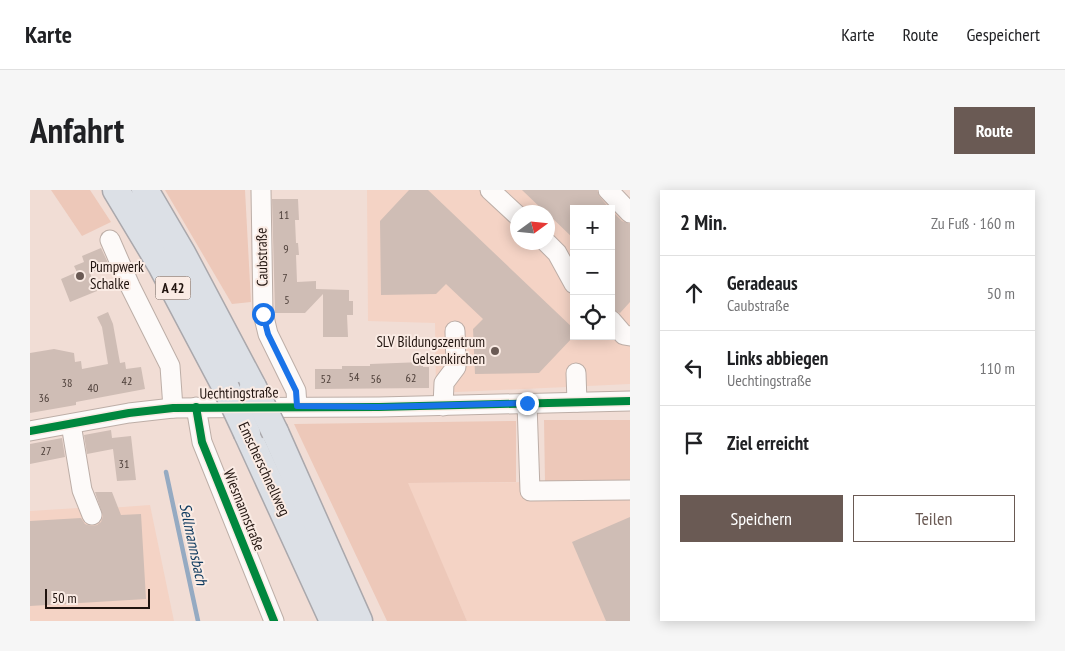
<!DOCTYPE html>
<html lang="de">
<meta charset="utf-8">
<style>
:root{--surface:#fff;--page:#f6f6f6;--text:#202124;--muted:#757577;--line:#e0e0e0;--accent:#6a5a54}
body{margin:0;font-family:"PT Sans Narrow",sans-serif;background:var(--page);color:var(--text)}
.controls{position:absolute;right:15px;top:15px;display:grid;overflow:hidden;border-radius:0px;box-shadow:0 2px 12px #0003}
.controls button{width:45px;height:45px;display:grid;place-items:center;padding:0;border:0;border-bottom:1px solid var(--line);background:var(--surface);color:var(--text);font:25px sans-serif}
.compass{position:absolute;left:480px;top:15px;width:45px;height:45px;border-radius:50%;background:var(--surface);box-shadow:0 2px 12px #0003;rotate:75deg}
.scale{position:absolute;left:15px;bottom:12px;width:105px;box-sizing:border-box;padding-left:5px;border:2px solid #21140f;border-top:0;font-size:14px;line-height:18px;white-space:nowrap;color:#21140f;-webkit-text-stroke:4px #faebe4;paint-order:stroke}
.stop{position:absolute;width:15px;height:15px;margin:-11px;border:4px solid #1a73e8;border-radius:50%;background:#fff}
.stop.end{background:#1a73e8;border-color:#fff;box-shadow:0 1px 5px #0008}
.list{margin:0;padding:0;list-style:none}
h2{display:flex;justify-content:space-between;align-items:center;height:65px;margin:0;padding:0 20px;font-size:21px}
h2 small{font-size:16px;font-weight:400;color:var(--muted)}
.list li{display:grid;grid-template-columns:32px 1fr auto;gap:15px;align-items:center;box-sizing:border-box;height:75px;padding:0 20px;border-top:1px solid var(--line)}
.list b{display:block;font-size:19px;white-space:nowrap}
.list p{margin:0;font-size:16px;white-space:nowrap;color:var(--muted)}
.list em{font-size:16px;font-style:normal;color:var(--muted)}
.actions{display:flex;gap:10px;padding:15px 20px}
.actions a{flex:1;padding:11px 0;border:1px solid var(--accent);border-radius:0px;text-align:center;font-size:18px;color:var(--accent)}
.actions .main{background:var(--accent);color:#fff}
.icon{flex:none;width:28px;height:28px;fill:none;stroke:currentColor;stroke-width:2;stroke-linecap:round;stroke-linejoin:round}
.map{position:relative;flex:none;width:600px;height:431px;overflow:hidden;border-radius:0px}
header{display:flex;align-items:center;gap:30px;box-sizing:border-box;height:70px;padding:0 25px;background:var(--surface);border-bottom:1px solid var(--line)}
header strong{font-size:24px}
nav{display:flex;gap:28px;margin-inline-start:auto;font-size:18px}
.intro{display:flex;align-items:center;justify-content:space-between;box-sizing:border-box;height:120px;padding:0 30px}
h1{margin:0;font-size:35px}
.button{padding:12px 22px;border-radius:0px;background:var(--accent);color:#fff;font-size:18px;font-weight:700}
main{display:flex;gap:30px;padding:0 30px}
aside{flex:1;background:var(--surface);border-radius:0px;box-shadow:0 2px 12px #0003}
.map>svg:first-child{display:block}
</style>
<header>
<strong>Karte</strong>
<nav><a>Karte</a><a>Route</a><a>Gespeichert</a></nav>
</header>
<div class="intro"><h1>Anfahrt</h1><a class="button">Route</a></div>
<main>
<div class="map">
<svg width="600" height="431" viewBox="0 0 600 431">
<rect width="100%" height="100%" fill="#f1ddd5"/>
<g fill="#f4d3c5" fill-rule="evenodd">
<path d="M337 0H589L600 12V194L406 203 405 133 338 131ZM544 19H581V146H544ZM488 22H518V52H488Z"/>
<path d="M600 290V431H437L377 293 515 292Z"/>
<path d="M120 315 144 431H0V321L64 317 65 319Z"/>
</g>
<g fill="#edc8b9">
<path d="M21 0H60L81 32 52 46Z"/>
<path d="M135 0H215L221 112 202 114Z"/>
<path d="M514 230H600V290L515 292Z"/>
<path d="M486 231V292L378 293 437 431H357L264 234Z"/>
</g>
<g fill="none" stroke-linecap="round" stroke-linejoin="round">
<path stroke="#95aac2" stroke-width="4.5" d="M136 282 168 431"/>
</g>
<g fill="#cfbdb5">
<path d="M379 0H398L544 139V146L509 183 445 184 443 139 453 129 416 94 406 104 351 105 350 31Z"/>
<path d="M492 0H567L570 7 580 19H544V49L518 24V22H515Z"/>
<path d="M242 9H268L269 30H265L266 53H268L269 65H266L267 92 286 91V99L319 100V111H323V125H317L318 147H293V104L275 123H245Z"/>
<path d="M581 20 592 31 600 34V112L590 123 581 119Z"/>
<path d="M71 58 79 75 60 83 67 101 40 112 31 89 47 82 44 76 54 72 52 66Z"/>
<path d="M78 122 83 134 90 173 95 172 96 179 111 177 115 199 46 212V215L0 223V163L24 159 44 163 45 172 51 171 52 179 78 174 72 137 67 127Z"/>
<path d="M393 172V177H399V198L285 199V179H312V176H340V174Z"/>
<path d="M81 240 82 248 101 246 106 290 87 291 83 259 57 264 54 245Z"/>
<path d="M32 248 35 267 0 274V254Z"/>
<path d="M65 302H82L91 325 111 324 116 409 0 416V331L51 328 55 334 61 336 67 335 71 332 73 326Z"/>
<path d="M600 327V431H576L542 352Z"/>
</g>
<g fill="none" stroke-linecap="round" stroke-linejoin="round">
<g stroke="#bdaea7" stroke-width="21">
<g id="minor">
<path d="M231 0 233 123 238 144 266 201 267 216"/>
<path d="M460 0 488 26"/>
<path d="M578 0 600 23"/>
<path d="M80 50 100 96 140 176 143 218"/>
<path d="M516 52 527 63 544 94"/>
<path d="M581 130 594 145 600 146"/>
<path d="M546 183 547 212"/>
<path d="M497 213 500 301 600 300"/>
<path d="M413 216 414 193 426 177 425 141"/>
<path d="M166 217 172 252 244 431"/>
<path d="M41 234 52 300 62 325"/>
<path d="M0 241 99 223 143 218 349 217 600 211"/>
</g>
</g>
<g stroke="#aaa8ac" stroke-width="29">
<g id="highway">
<path d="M86 0 131 75 196 198"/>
<path d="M115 0 152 63 223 197"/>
<path d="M245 242 329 431"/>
<path d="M217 243 303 431"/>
</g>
</g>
<use href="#minor" stroke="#fdfaf9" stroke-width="19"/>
<use href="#highway" stroke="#dce0e6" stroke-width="26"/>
<g stroke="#aaa8ac" stroke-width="29" stroke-linecap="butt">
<g id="highway-bridge">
<path d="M223 197 245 242"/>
<path d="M196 198 217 243"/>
</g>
</g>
<use href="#highway-bridge" stroke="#dce0e6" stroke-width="26"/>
<g stroke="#faebe4" stroke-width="11">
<g id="cycleway">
<path d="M166 217 172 252 244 431"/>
<path d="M0 241 99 223 143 218 349 217 600 211"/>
</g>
</g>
<use href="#cycleway" stroke="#00873e" stroke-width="8"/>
</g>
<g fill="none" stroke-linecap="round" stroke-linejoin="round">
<path stroke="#1a73e8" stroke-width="6" d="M233 124 238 144 266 201 267 216 349 217 497 213"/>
</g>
<g fill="#6a5a54" stroke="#faebe4" stroke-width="2">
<circle cx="50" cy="86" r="5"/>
<circle cx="465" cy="161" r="5"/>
</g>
<g text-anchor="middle" stroke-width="4" stroke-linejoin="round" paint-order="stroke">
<g font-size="12" fill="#4c3e38">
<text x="254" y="29">11</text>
<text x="256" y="63">9</text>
<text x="255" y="92">7</text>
<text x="257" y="114">5</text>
<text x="324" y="191">54</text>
<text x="381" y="192">62</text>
<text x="296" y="193">52</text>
<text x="346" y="193">56</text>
<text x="97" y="195">42</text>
<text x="37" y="197">38</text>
<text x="63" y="202">40</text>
<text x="14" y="212">36</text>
<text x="16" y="265">27</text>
<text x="94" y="278">31</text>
</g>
<rect fill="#faebe4" stroke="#62544f" stroke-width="1" x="125.5" y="86.5" width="35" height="23" rx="4"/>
<g font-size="14" font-weight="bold" fill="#21140f">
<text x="143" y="103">A 42</text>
</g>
<g font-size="15" fill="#21140f" stroke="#faebe4">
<text transform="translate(232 67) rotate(-91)" y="5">Caubstraße</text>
<text transform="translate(209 203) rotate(-1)" y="5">Uechtingstraße</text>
<text transform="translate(234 279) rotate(65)" y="5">Emscherschnellweg</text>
<text transform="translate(214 320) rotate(68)" y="5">Wiesmannstraße</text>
</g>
<g font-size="15" fill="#21140f" stroke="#faebe4" text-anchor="start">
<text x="60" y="82">Pumpwerk<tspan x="60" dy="17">Schalke</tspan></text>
<text x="455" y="157" text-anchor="end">SLV Bildungszentrum<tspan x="455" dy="17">Gelsenkirchen</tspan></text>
</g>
<g font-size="16" font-style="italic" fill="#0d395e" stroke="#faebe4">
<text transform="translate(164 354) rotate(78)" y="6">Sellmannsbach</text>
</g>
</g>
</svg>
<div class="controls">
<button>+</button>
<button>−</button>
<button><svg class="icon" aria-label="locate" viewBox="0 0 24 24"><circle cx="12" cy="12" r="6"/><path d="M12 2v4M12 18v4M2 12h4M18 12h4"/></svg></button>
</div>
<svg class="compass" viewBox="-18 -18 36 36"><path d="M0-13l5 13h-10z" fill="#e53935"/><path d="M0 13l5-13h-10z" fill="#757577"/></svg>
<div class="scale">50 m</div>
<div class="stop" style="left:233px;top:124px"></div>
<div class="stop end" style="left:497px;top:213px"></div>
</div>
<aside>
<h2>2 Min.<small>Zu Fuß · 160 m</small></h2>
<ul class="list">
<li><svg class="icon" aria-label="ahead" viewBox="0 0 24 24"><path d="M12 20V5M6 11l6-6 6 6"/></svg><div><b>Geradeaus</b><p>Caubstraße</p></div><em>50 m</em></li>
<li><svg class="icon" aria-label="left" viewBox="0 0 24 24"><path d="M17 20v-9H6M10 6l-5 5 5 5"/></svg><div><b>Links abbiegen</b><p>Uechtingstraße</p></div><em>110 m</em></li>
<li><svg class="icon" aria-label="arrive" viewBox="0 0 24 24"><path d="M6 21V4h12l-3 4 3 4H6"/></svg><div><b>Ziel erreicht</b></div></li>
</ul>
<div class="actions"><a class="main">Speichern</a><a>Teilen</a></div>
</aside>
</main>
